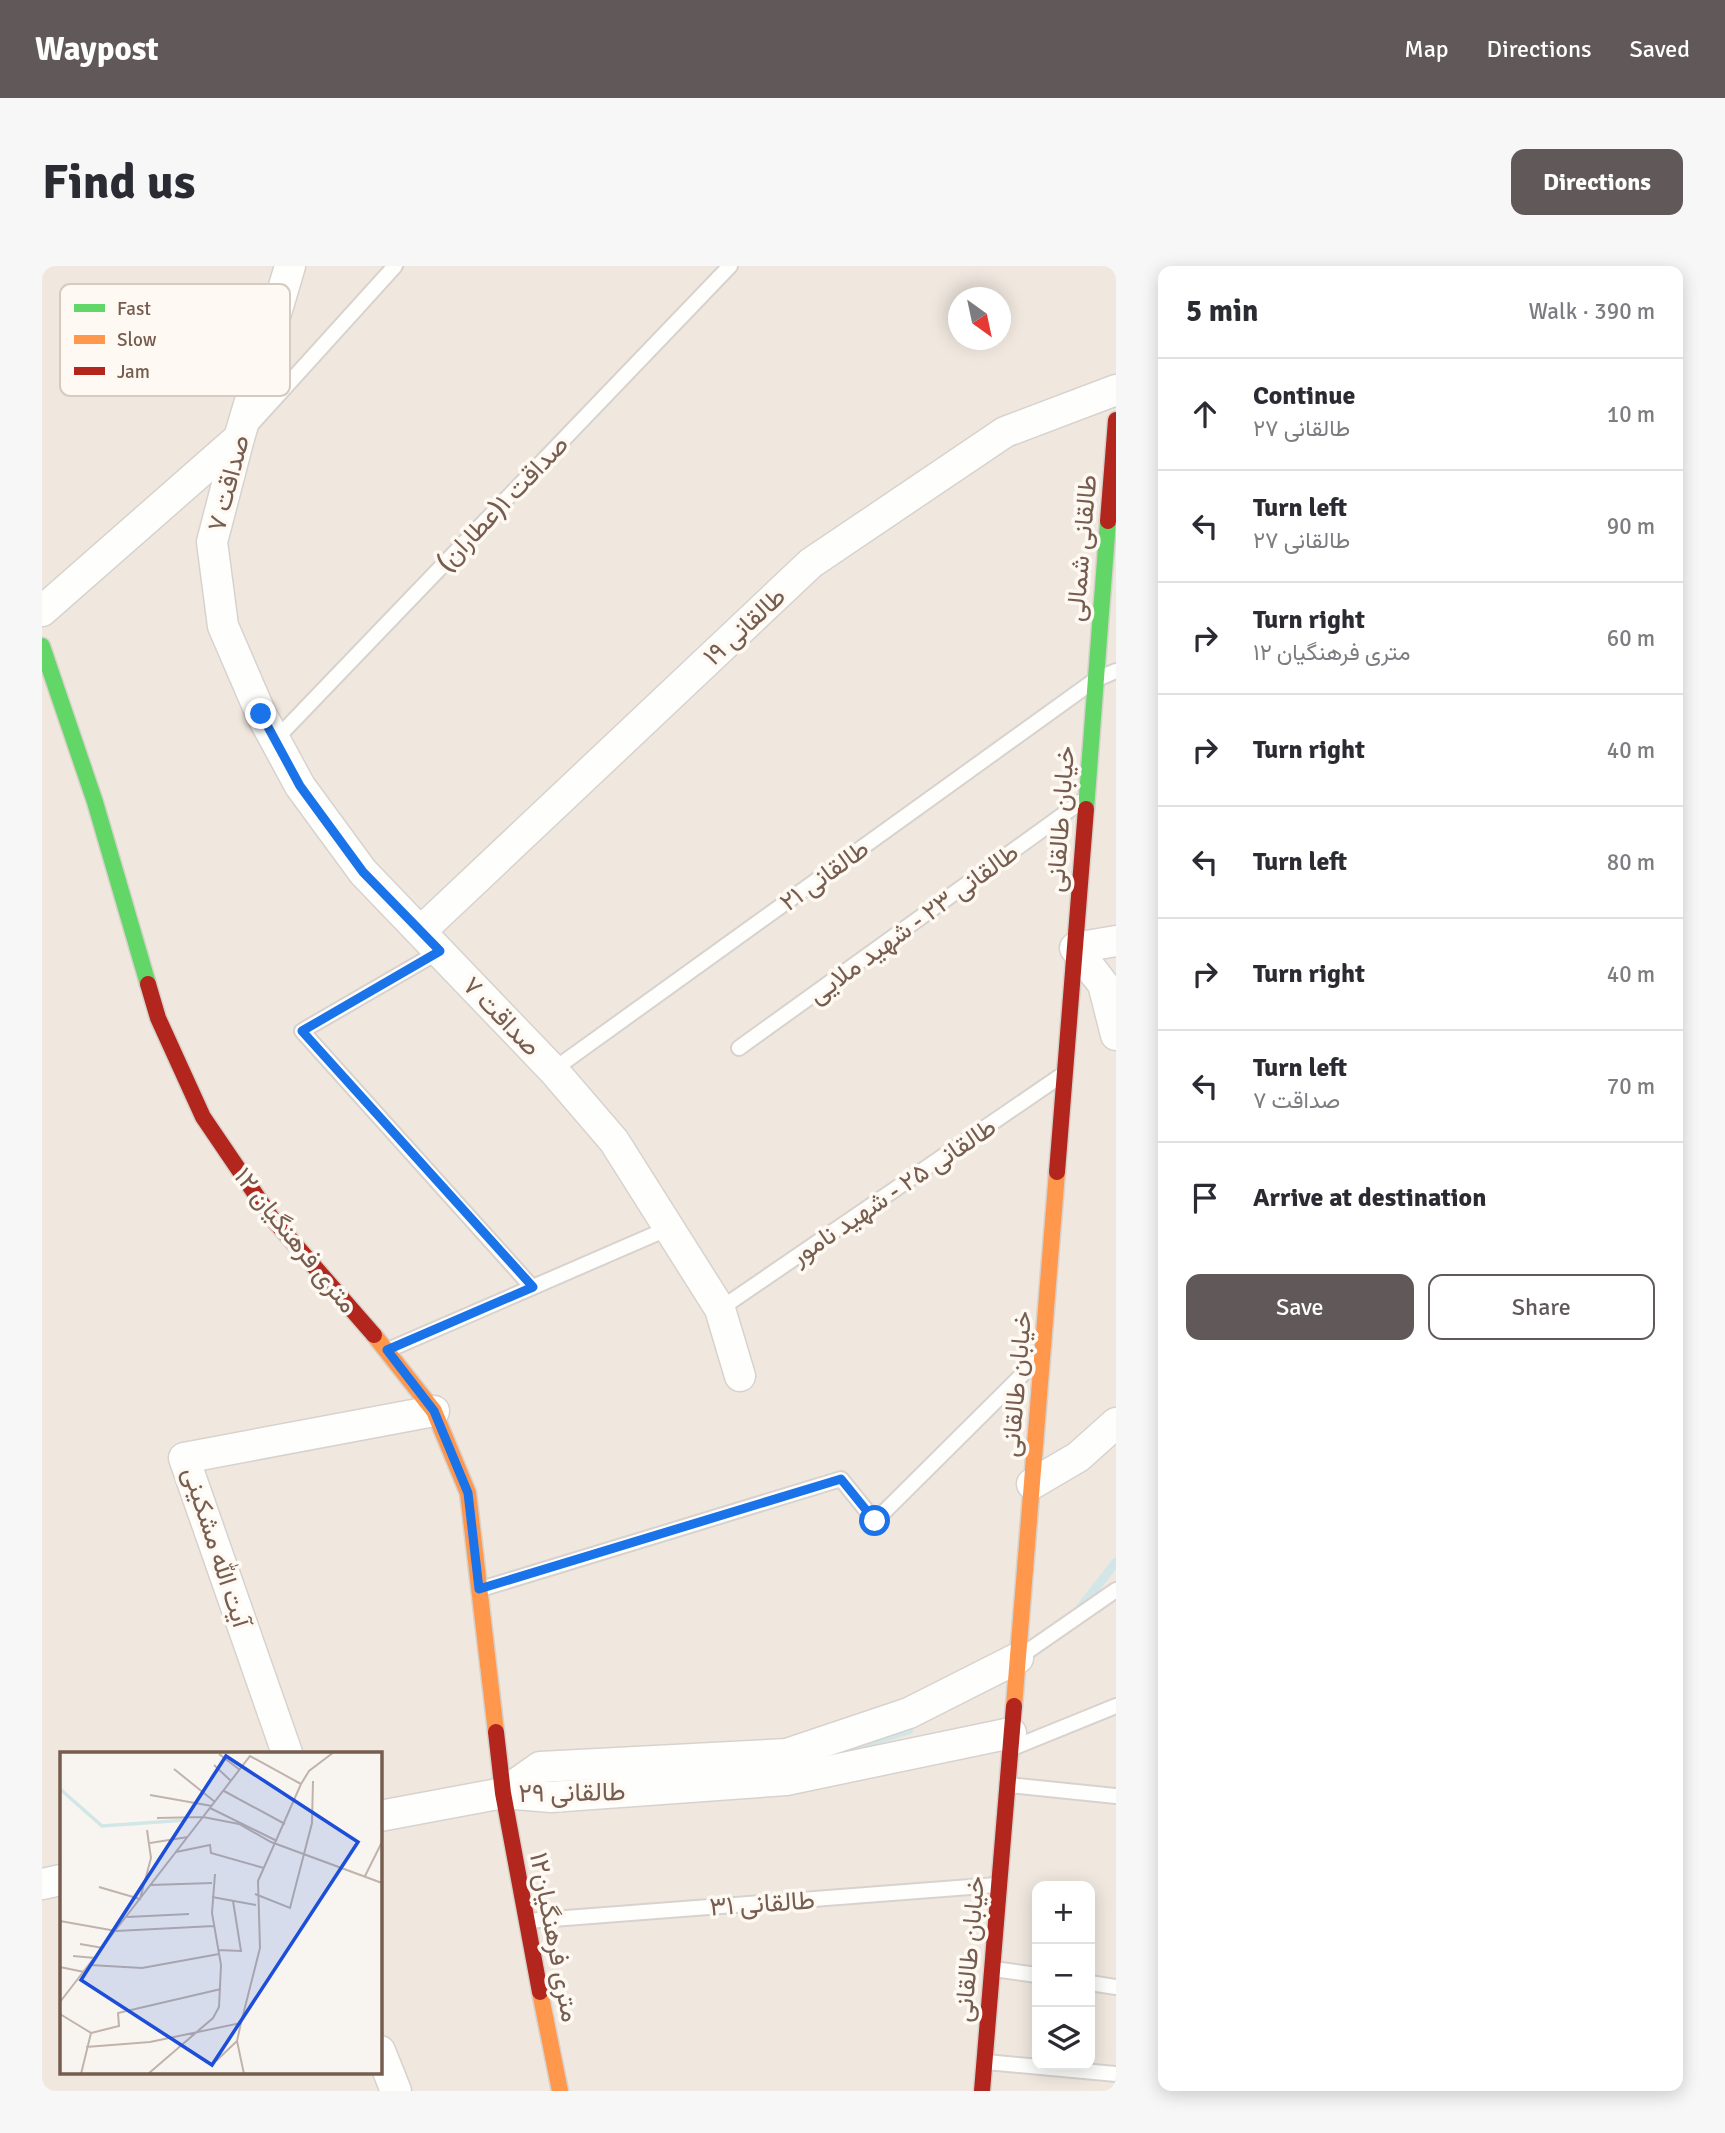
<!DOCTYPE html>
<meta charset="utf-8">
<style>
:root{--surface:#fff;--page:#f7f7f7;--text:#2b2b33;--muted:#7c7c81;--line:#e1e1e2;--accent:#615959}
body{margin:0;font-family:Signika,Vazirmatn,sans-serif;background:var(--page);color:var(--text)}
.controls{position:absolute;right:21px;bottom:21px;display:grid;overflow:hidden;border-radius:14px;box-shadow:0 4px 18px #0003}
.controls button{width:63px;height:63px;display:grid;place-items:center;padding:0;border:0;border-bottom:2px solid var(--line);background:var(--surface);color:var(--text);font:35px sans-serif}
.compass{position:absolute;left:906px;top:21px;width:63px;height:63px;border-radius:50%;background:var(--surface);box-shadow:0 4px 18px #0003;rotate:147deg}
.stop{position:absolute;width:21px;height:21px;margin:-16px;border:5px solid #1a73e8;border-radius:50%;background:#fff}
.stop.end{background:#1a73e8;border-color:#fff;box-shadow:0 2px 7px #0008}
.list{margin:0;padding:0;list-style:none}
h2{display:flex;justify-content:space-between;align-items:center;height:91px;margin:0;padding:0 28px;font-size:30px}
h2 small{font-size:23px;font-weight:400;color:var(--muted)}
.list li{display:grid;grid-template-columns:46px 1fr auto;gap:21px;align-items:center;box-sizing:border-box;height:112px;padding:0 28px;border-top:2px solid var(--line)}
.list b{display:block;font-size:26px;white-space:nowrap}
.list p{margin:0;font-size:23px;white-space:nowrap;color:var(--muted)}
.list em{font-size:23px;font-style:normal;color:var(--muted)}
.actions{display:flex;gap:14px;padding:21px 28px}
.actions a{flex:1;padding:16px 0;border:2px solid var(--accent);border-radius:14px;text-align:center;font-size:24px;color:var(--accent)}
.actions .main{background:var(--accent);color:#fff}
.icon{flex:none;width:38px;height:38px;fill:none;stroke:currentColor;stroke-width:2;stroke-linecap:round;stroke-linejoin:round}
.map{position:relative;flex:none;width:1074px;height:1825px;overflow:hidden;border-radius:14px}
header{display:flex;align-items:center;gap:42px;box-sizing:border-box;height:98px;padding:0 35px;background:var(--accent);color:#fff}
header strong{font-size:33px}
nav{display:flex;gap:38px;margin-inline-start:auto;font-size:24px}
.intro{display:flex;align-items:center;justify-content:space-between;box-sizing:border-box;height:168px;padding:0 42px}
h1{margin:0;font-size:49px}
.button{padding:18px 32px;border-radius:14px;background:var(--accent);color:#fff;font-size:24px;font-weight:700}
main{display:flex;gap:42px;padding:0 42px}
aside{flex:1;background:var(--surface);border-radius:14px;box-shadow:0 4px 18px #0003}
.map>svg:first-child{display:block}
</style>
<header>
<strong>Waypost</strong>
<nav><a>Map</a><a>Directions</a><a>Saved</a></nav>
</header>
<div class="intro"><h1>Find us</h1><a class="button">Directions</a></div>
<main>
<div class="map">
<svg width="1074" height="1825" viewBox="0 0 1074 1825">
<rect width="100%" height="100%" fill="#f8f5f0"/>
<path fill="#f0e8df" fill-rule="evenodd" d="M0 0H1074V1825H0ZM916 32H958V74H916ZM19 1487H338V1806H19ZM995 1620H1048V1799H995Z"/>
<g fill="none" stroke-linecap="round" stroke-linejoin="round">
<g stroke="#d2e6e8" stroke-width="9">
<path d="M1039 1341 1074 1296"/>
<path d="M808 1482 867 1464"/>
</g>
<g stroke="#d8d2ce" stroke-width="18">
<g id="lane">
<path d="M208 160 353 0"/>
<path d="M233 474 688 0"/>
<path d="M398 685 260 765 490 1021"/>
<path d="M697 782 1040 535"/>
<path d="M511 804 1053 414 1074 405"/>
<path d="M678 1043 1017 811"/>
<path d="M346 1084 627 962"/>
<path d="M439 1323 799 1213 833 1255 992 1097"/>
<path d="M983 1387 1074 1324"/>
<path d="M973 1481 1074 1440"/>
<path d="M967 1519 1074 1530"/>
<path d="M485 1655 954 1619"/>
<path d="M952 1703 995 1709"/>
<path d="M1048 1717 1074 1721"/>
<path d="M944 1796 1074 1808"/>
</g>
</g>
<g stroke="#d8d2ce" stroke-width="33">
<g id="street">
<path d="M248 0 197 172 170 276 181 360 219 448 258 520 321 606 511 804 572 875 678 1043 698 1110"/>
<path d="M0 345 197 172"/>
<path d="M379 665 769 297 963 166 1074 124"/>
<path d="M1074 675 1033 682 1061 718 1074 769"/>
<path d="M990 1218 1036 1191 1074 1157"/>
<path d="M245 1487 142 1192 392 1145"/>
<path d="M461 1527 498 1501 745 1488 867 1447 976 1392"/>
<path d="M338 1550 461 1527 509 1531 744 1514 969 1467"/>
<path d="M0 1618 19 1614"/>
<path d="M338 1785 354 1825"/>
</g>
</g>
<g stroke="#d8d2cc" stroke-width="19">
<g id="fast">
<path d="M0 380 53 536 106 718"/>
<path d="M1044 543 1066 255"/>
</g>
</g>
<g stroke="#d8d2cc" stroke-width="19">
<g id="slow">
<path d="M332 1069 392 1145 426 1227 454 1466"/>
<path d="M972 1440 1015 906"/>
<path d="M498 1726 518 1825"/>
</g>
</g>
<g stroke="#d8d2cc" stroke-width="19">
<g id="jam">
<path d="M1066 255 1074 154"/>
<path d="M106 718 116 752 161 851 229 951 332 1069"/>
<path d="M1015 906 1044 543"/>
<path d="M454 1466 461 1527 498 1726"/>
<path d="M940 1825 972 1440"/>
</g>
</g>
<use href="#lane" stroke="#fefefd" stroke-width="14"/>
<use href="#street" stroke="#fefefd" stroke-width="30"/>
<use href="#fast" stroke="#63d668" stroke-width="16"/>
<use href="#slow" stroke="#ff974d" stroke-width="16"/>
<use href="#jam" stroke="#b3261e" stroke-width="16"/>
</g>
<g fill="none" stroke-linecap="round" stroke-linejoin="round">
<path stroke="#1a73e8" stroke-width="9" d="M219 448 258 520 321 606 398 685 260 765 491 1021 345 1084 392 1145 426 1227 437 1323 799 1213 833 1255"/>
</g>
<g text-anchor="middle" stroke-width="7" stroke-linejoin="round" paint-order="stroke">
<g font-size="26" fill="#765d50" stroke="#fefaf3">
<text transform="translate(186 217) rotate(-75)" y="9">صداقت ۷</text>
<text transform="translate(460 237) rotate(-46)" y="9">صداقت ۱(عطاران)</text>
<text transform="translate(1039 282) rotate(-85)" y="9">طالقانی شمالی</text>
<text transform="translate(702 360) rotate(-43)" y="9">طالقانی ۱۹</text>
<text transform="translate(1018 553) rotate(-86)" y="9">خیابان طالقانی</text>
<text transform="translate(782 609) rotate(-36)" y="9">طالقانی ۲۱</text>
<text transform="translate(871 657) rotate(-36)" y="9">طالقانی ۲۳ - شهید ملایی</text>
<text transform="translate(460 750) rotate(46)" y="9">صداقت ۷</text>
<text transform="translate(851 925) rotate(-34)" y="9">طالقانی ۲۵ - شهید نامور</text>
<text transform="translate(254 974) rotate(51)" y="9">۱۲ متری فرهنگیان</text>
<text transform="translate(974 1118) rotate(-85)" y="9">خیابان طالقانی</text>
<text transform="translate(175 1281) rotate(72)" y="9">آیت الله مشکینی</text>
<text transform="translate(530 1526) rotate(-1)" y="9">طالقانی ۲۹</text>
<text transform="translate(720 1637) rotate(-4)" y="9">طالقانی ۳۱</text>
<text transform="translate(513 1671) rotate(79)" y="9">۱۲متری فرهنگیان</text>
<text transform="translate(927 1683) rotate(-85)" y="9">خیابان طالقانی</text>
</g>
</g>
<g transform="translate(18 1486)">
<rect width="322" height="322" fill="#f8f5f0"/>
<path fill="none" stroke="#d2e6e8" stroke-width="3.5" d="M0 37 42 74 127 68"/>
<path fill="none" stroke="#c0b3ab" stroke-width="2" d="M159 2 180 18M154 13 171 29M114 17 155 50M164 39 225 72M90 43 152 54M150 56 217 89M97 66 143 65 179 72 211 90 322 131M90 91 128 85M116 100 150 93 151 101 204 116M305 124 322 90M91 133 152 131M39 135 80 147 91 106 87 78M195 142 230 156 252 71 253 29M152 145 196 153M67 165 129 162M0 169 56 179 154 174M20 192 43 196M158 198 181 199 173 149M13 204 35 206M30 213 82 216 159 202M0 215 24 220M0 250 190 4 241 32M0 262 31 281 21 322M181 271 177 289 184 322M31 281 59 274 58 261 161 237M26 295 90 290 181 271 200 196 198 129 241 32 249 19 274 0M156 309 177 289M88 322 153 266 159 255 161 213 152 161 155 122"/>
<path fill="#1d4ed8" fill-opacity="0.15" stroke="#1d4ed8" stroke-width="3.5" d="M166 4 298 90 152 313 21 228Z"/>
<rect width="322" height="322" fill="none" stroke="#765d50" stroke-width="3.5"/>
</g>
<rect x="18" y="18" width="230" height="112" rx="10" fill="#fefaf3" stroke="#d5cbc2" stroke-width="2"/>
<rect x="32" y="38" width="31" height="8" fill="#63d668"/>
<rect x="32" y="69" width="31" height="9" fill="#ff974d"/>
<rect x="32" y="101" width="31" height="8" fill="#b3261e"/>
<g font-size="19" fill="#765d50">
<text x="75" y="49">Fast</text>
<text x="75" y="80">Slow</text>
<text x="75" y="112">Jam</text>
</g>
</svg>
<div class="controls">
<button>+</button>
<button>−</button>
<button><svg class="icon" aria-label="layers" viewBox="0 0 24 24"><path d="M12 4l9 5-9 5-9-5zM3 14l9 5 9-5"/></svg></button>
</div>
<svg class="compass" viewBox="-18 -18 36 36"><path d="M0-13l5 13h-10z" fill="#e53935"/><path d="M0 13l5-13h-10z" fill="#7c7c81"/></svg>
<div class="stop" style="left:833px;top:1255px"></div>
<div class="stop end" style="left:219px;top:448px"></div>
</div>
<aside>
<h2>5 min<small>Walk · 390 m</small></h2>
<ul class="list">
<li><svg class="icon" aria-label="ahead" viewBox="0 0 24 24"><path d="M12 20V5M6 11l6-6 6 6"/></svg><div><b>Continue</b><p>طالقانی ۲۷</p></div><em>10 m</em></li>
<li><svg class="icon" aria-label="left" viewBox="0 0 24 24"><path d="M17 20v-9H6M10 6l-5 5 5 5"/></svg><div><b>Turn left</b><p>طالقانی ۲۷</p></div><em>90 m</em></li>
<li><svg class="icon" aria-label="right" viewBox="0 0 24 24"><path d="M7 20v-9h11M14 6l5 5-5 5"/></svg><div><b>Turn right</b><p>۱۲ متری فرهنگیان</p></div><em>60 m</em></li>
<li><svg class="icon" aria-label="right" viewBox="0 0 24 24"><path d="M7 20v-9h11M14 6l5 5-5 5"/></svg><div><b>Turn right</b></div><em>40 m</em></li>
<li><svg class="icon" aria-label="left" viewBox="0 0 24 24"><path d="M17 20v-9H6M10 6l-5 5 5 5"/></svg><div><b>Turn left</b></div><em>80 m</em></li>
<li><svg class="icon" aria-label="right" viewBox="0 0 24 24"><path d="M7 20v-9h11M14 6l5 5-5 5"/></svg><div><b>Turn right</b></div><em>40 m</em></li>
<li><svg class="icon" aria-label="left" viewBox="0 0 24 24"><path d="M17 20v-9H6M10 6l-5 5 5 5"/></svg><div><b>Turn left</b><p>صداقت ۷</p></div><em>70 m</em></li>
<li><svg class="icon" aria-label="arrive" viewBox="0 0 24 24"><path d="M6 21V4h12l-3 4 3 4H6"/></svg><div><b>Arrive at destination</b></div></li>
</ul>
<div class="actions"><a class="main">Save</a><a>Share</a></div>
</aside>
</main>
